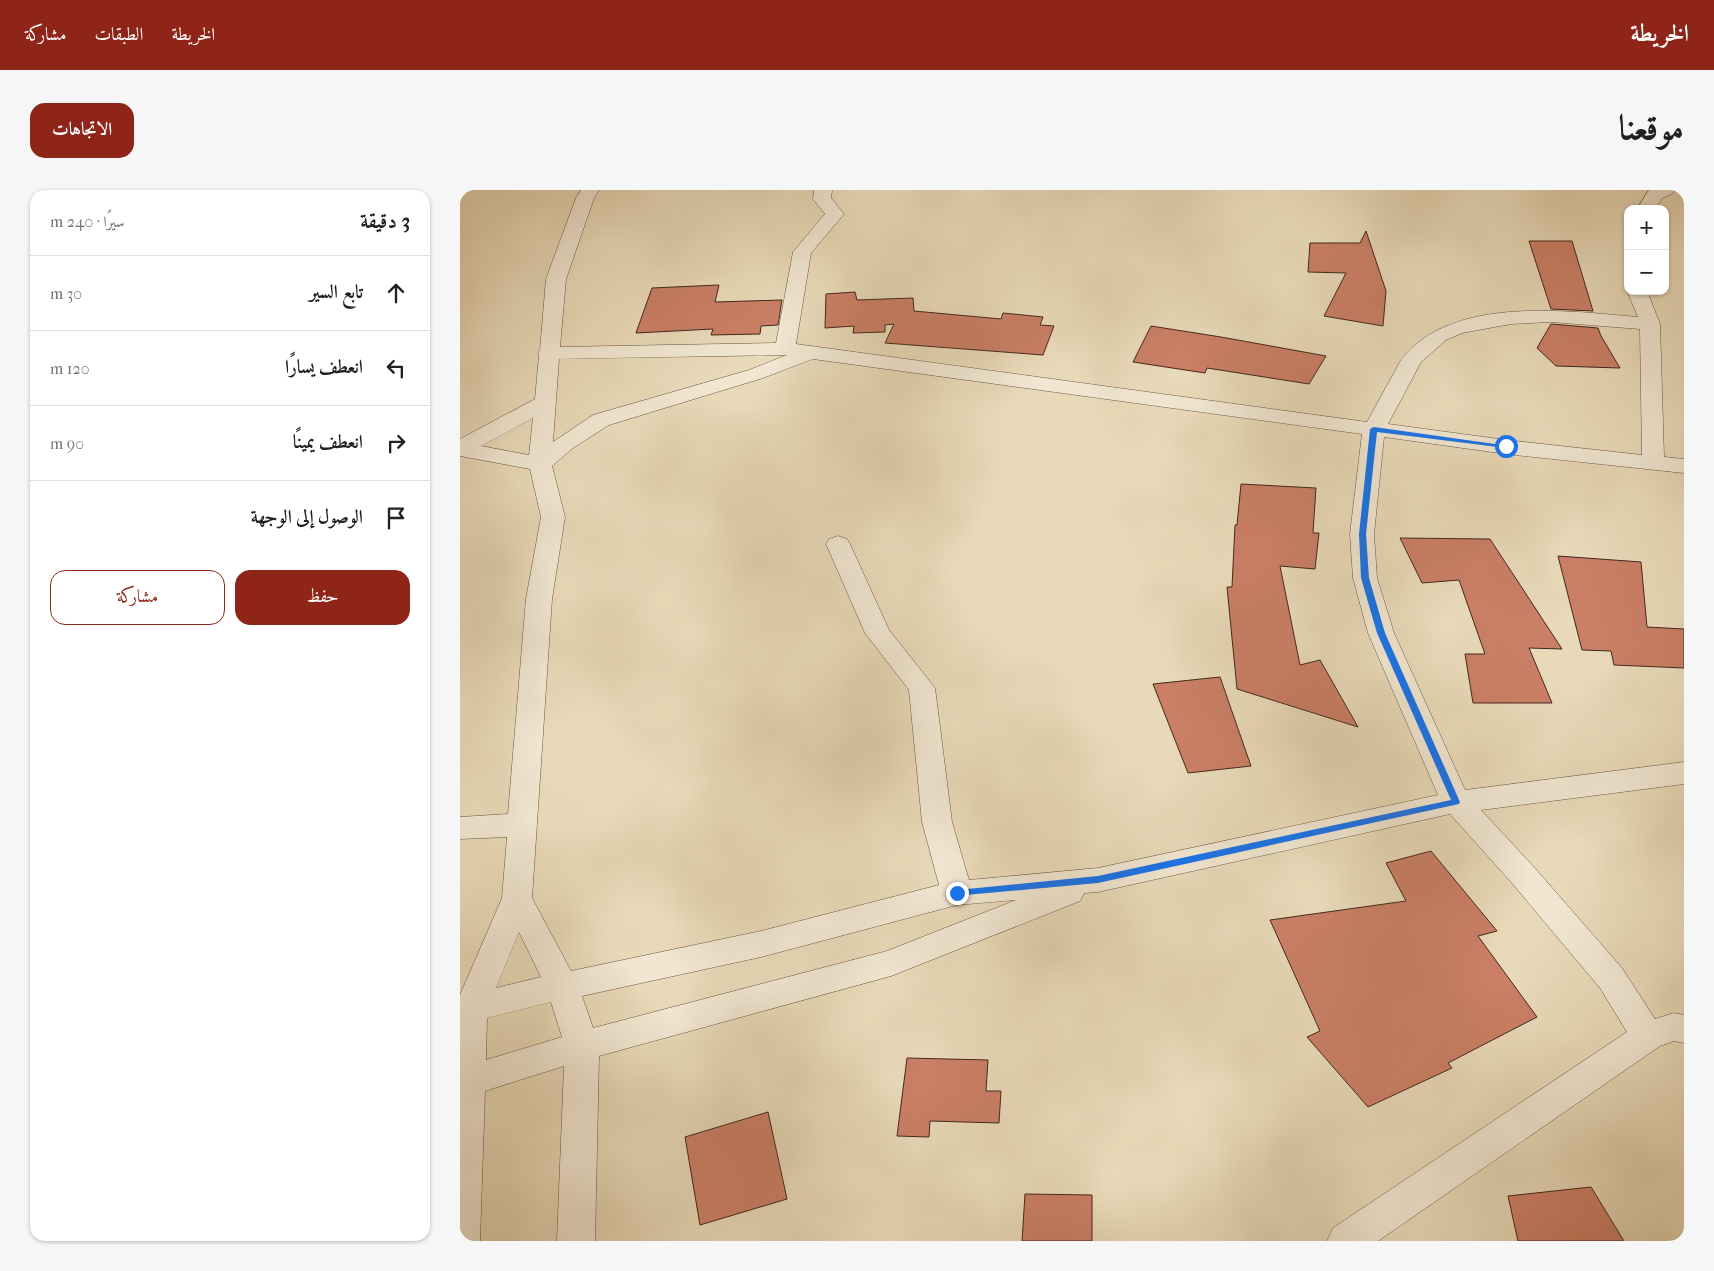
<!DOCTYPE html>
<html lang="ar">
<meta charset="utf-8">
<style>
:root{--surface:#fff;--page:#f6f6f6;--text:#202124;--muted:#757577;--line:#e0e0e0;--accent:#8f2418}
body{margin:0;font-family:"IM FELL French Canon",Amiri,serif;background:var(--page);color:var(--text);direction:rtl}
.controls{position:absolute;right:15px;top:15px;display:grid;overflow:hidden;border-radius:10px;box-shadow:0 1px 4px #0004}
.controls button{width:45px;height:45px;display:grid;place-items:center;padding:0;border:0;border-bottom:1px solid var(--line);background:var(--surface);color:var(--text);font:25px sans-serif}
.stop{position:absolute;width:15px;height:15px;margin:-11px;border:4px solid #1a73e8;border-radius:50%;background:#fff}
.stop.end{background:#1a73e8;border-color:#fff;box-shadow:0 1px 5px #0008}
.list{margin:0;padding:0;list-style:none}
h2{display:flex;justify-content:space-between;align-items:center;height:65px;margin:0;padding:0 20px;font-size:21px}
h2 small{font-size:16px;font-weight:400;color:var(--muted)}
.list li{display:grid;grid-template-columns:32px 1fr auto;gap:15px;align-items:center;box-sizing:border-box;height:75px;padding:0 20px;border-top:1px solid var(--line)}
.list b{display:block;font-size:19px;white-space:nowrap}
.list em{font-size:16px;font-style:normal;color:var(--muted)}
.actions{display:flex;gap:10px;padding:15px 20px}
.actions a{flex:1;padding:11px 0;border:1px solid var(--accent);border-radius:15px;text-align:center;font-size:18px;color:var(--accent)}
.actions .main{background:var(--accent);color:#fff}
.icon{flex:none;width:28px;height:28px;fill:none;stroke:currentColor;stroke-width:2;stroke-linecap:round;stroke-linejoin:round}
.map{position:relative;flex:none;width:1224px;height:1051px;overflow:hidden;direction:ltr;border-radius:15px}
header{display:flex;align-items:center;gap:30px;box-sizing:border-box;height:70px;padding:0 25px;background:var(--accent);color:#fff}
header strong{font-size:24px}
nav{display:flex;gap:28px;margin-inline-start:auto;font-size:18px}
.intro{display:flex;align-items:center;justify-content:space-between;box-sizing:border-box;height:120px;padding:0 30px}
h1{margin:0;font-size:35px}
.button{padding:12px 22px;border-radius:15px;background:var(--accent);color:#fff;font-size:18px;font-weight:700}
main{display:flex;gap:30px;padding:0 30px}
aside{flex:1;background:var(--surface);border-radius:15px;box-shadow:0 1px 4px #0004}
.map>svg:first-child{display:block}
</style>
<header>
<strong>الخريطة</strong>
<nav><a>الخريطة</a><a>الطبقات</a><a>مشاركة</a></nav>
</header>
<div class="intro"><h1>موقعنا</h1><a class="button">الاتجاهات</a></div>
<main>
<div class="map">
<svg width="1224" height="1051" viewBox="0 0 1224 1051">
<rect width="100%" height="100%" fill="#e8d9b8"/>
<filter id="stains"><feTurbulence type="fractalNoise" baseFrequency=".004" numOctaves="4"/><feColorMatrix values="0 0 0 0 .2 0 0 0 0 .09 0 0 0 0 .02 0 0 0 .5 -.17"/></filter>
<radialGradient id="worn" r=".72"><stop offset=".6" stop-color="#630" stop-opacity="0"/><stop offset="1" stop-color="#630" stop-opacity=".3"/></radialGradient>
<g fill="#ca7f66" stroke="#42281d">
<path d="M906 41 926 101 923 136 864 126 886 83 848 82 850 53H900Z"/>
<path d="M1069 51H1112L1133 121 1091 119Z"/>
<path d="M259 95 255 112 322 110 318 135 301 136 300 144 251 145 253 139 176 143 192 98Z"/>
<path d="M395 102 397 110 453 108 454 121 541 129 543 123 583 127 580 135 594 136 583 165 425 153 434 134 425 135V142L393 143 394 136 365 138 366 104Z"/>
<path d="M1091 134 1138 138 1141 146 1160 178 1096 176 1077 158Z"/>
<path d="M691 136 761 147 866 166 849 194 747 178 745 183 673 172Z"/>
<path d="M781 294 856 298 853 343H859L855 379 820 376 840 475 860 470 898 537 777 499 767 397H772L775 335H777Z"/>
<path d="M940 348 1030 349 1102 459 1069 458 1092 513H1013L1005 464H1025L999 390 962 393Z"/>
<path d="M1098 366 1181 372 1187 437 1224 439V478L1154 475 1151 461 1122 460Z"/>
<path d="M760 487 791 576 728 583 693 494Z"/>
<path d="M971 661 1037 741 1018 746 1077 827 988 873 992 878 908 917 847 847 860 841 810 730 946 711 926 673Z"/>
<path d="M447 868 528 870 526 901H541L539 933 470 931 469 947 437 946Z"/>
<path d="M308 922 327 1009 240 1035 225 947Z"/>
<path d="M1131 997 1164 1051H1058L1048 1006Z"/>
<path d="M565 1004 632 1005V1051H562Z"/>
</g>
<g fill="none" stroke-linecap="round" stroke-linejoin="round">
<g stroke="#6c5444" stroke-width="1">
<g id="minor">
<path d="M121 0H139L134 8 106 89 100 157 316 153 333 62 365 24 353 9 354 0H372L371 8 384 24 351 63 336 154 907 232C916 216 924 200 933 185 937 178 940 170 945 165 997 106 1108 121 1178 127L1167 101H1187L1200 134 1204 267 1224 269V283L1046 264 924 247 914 344 917 388 934 443 1005 600 1224 572V594L1021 620 1073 676 1162 778 1195 829 1214 823 1224 825V853L1214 851 1200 856 918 1051H867L873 1038 1167 842 1140 798 1051 692 990 624 638 702 624 703 620 711 431 786 139 866 135 1051H97L104 876 25 901 20 1051H0V805L42 708 47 647 0 649V627L48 624 66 409 81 327 70 279 0 266V249L75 209 79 165 78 163 80 160 86 89 116 8ZM1091 132 1180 139 1182 265 1046 250 928 234 961 172 986 150 1002 143 1051 134ZM325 165H327L289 180 133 225 93 252 99 169ZM353 169 902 244 890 344 893 388 908 443 978 605 638 678 509 690 492 632 475 498 429 440 390 354 387 349 378 346 369 349 366 354 405 443 449 500 462 632 479 695 301 741 111 781 72 708 92 409 105 327 92 276 113 258 149 235 303 188ZM73 228 69 265 21 256ZM556 710 427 761 133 838 122 806 301 767 497 715ZM59 742 81 787 36 798ZM91 812 102 847 26 870 27 828Z"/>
<path d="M1189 0H1215L1212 4 1202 8 1195 19H1177Z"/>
</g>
</g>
<use href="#minor" fill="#f0e6d1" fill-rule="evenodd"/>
</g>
<path fill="#1a73e8" d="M914 237 1049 256 1046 258 917 242 906 344 909 388 925 443 1000 612 999 614 638 693 494 706V701L497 700 638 686 991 610 917 443 901 388 899 344 910 239Z"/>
<rect width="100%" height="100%" filter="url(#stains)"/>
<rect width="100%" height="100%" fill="url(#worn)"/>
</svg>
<div class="controls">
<button>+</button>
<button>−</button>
</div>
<div class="stop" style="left:1046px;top:256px"></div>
<div class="stop end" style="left:497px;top:703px"></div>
</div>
<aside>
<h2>3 دقيقة<small>سيرًا · 240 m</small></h2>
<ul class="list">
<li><svg class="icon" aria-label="ahead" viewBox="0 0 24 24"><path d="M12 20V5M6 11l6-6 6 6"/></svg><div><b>تابع السير</b></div><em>30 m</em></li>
<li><svg class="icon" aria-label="left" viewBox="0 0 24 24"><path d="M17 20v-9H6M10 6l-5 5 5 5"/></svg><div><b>انعطف يسارًا</b></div><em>120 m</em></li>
<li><svg class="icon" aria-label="right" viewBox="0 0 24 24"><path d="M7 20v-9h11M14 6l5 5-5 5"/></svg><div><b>انعطف يمينًا</b></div><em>90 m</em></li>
<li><svg class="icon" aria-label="arrive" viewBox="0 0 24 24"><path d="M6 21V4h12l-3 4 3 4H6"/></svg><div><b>الوصول إلى الوجهة</b></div></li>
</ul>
<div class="actions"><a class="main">حفظ</a><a>مشاركة</a></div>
</aside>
</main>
